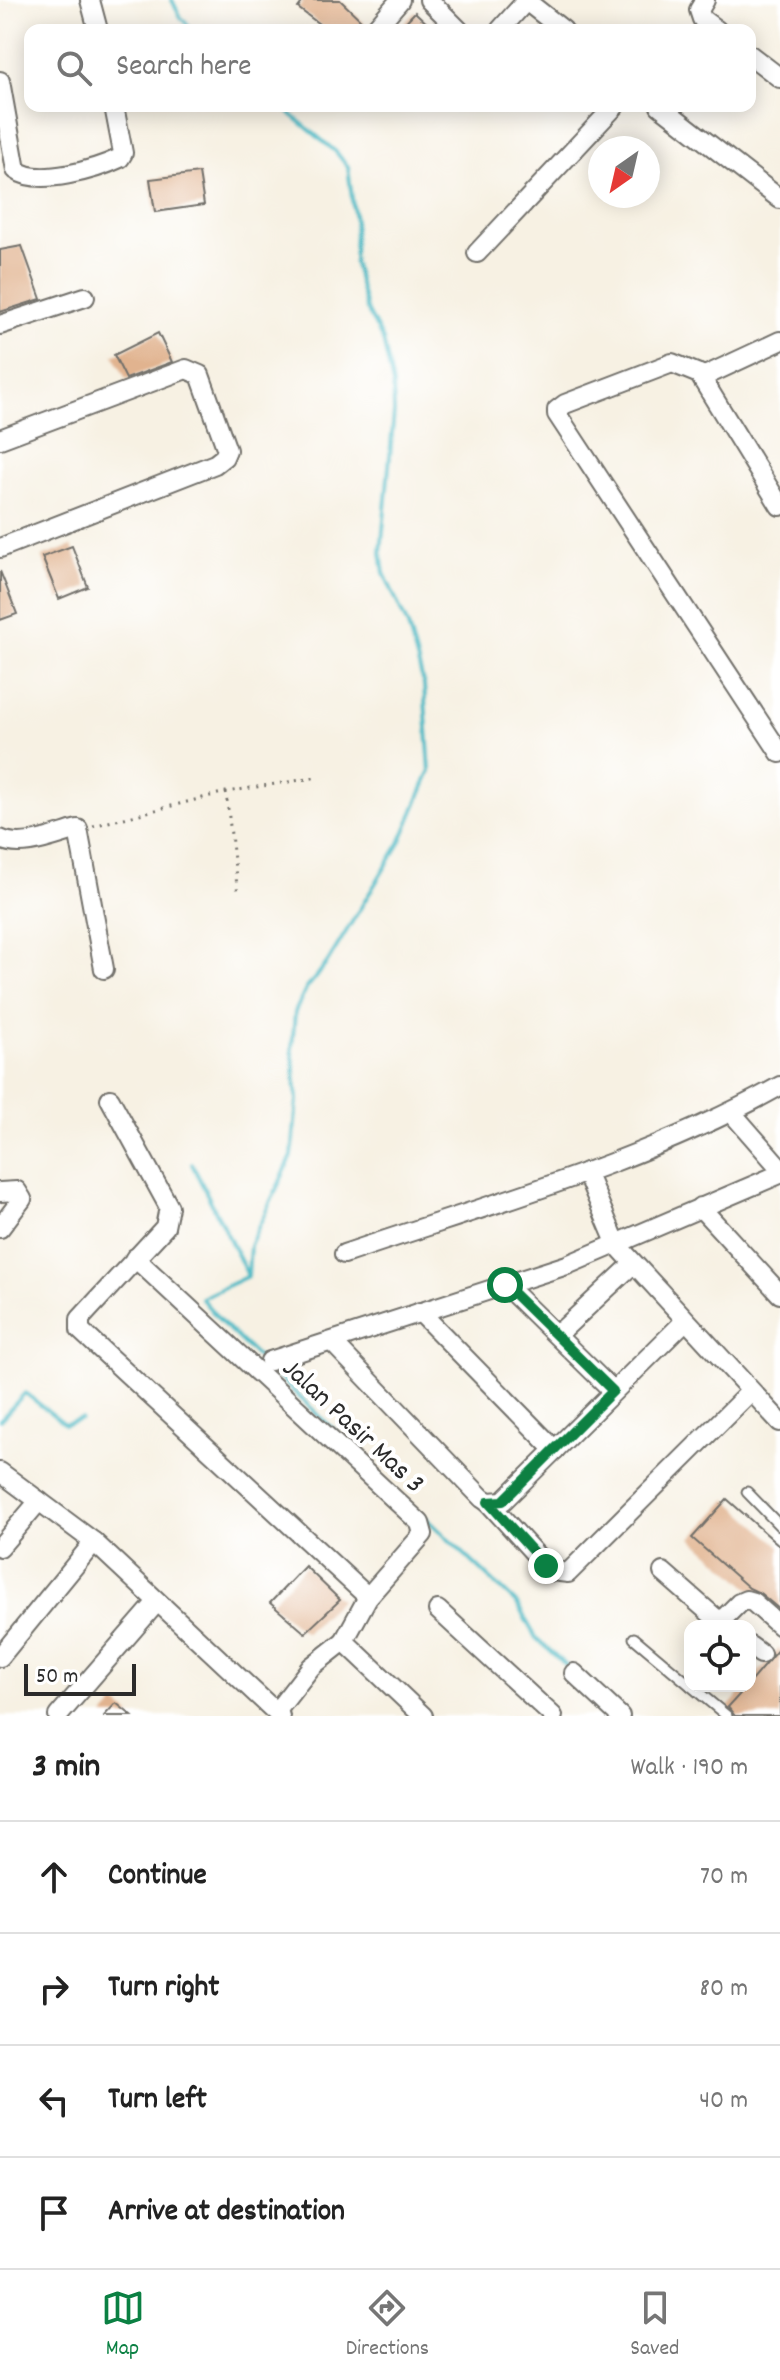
<!DOCTYPE html>
<meta charset="utf-8">
<style>
:root{--surface:#fff;--page:#f6f6f6;--text:#222;--muted:#767676;--line:#e0e0e0;--accent:#0b8043}
body{margin:0;font-family:Dekko,sans-serif;background:var(--page);color:var(--text)}
.controls{position:absolute;right:24px;bottom:24px;display:grid;overflow:hidden;border-radius:16px;box-shadow:0 4px 20px #0003}
.controls button{width:72px;height:72px;display:grid;place-items:center;padding:0;border:0;border-bottom:2px solid var(--line);background:var(--surface);color:var(--text);font:40px sans-serif}
.compass{position:absolute;left:588px;top:136px;width:72px;height:72px;border-radius:50%;background:var(--surface);box-shadow:0 4px 20px #0003;rotate:214deg}
.scale{position:absolute;left:24px;bottom:20px;width:112px;box-sizing:border-box;padding-left:8px;border:4px solid #2b2b2b;border-top:0;font-size:22px;line-height:28px;white-space:nowrap;color:#2b2b2b;-webkit-text-stroke:6px #fff;paint-order:stroke}
.stop{position:absolute;width:24px;height:24px;margin:-18px;border:6px solid #0b8043;border-radius:50%;background:#fff}
.stop.end{background:#0b8043;border-color:#fff;box-shadow:0 2px 8px #0008}
.list{margin:0;padding:0;list-style:none}
h2{display:flex;justify-content:space-between;align-items:center;height:104px;margin:0;padding:0 32px;font-size:34px}
h2 small{font-size:26px;font-weight:400;color:var(--muted)}
.list li{display:grid;grid-template-columns:52px 1fr auto;gap:24px;align-items:center;box-sizing:border-box;height:112px;padding:0 32px;border-top:2px solid var(--line)}
.list b{display:block;font-size:30px;white-space:nowrap}
.list em{font-size:26px;font-style:normal;color:var(--muted)}
.icon{flex:none;width:44px;height:44px;fill:none;stroke:currentColor;stroke-width:2;stroke-linecap:round;stroke-linejoin:round}
.map{position:relative;flex:none;width:780px;height:1716px;overflow:hidden}
.search{position:absolute;background:var(--surface);box-shadow:0 4px 20px #0003;left:24px;right:24px;top:24px;height:88px;display:flex;align-items:center;gap:20px;box-sizing:border-box;padding:0 28px;border-radius:16px;color:var(--muted);font-size:30px}
.sheet{height:552px;background:var(--surface)}
nav{display:flex;justify-content:space-around;align-items:center;box-sizing:border-box;height:112px;border-top:2px solid var(--line);background:var(--surface);font-size:22px;color:var(--muted)}
nav a{display:grid;justify-items:center;gap:4px}
nav .on{color:var(--accent)}
.map>svg:first-child{display:block}
</style>
<div class="map">
<svg width="780" height="1716" viewBox="0 0 780 1716">
<rect width="100%" height="100%" fill="#fff"/>
<filter id="ink" filterUnits="userSpaceOnUse"><feTurbulence type="fractalNoise" baseFrequency=".0125" numOctaves="2"/><feDisplacementMap in="SourceGraphic" scale="16" xChannelSelector="R" yChannelSelector="G"/><feConvolveMatrix kernelMatrix="1 2 1 2 8 2 1 2 1" color-interpolation-filters="sRGB"/></filter>
<filter id="wash" filterUnits="userSpaceOnUse"><feTurbulence type="fractalNoise" baseFrequency=".006" numOctaves="4" result="noise"/><feDisplacementMap in="SourceGraphic" scale="32" xChannelSelector="R" yChannelSelector="G"/><feGaussianBlur stdDeviation="1.8" result="paint"/><feColorMatrix in="noise" values="0 0 0 0 0 0 0 0 0 0 0 0 0 0 0 0 0 1.4 0 .05"/><feComposite in="paint" operator="in"/></filter>
<g filter="url(#wash)">
<rect width="100%" height="100%" fill="#f7f1e3"/>
<g fill="none" stroke-linecap="round" stroke-linejoin="round">
<g stroke="#4bb9c4" stroke-width="4">
<path d="M172 0 180 16 192 30"/>
<path d="M281 106 336 152 348 167 355 222 354 262 366 308 383 340 393 385 394 412 381 553 384 573 408 626 424 685 430 772 400 843 327 963 306 989 295 1012 292 1049 297 1100 292 1156 250 1245 248 1276 201 1298 223 1324 374 1468"/>
<path d="M192 1164 248 1276"/>
<path d="M0 1420 25 1393 65 1424 81 1419"/>
<path d="M426 1518 517 1604 536 1638 571 1670"/>
</g>
</g>
<g id="blocks">
<g fill="#e1b38f">
<path d="M304 0H340L364 23 362 30H327L298 8Z"/>
<path d="M415 12 434 30H398Z"/>
<path d="M199 173 204 205 155 212 150 179Z"/>
<path d="M22 246 41 299 0 312V250Z"/>
<path d="M158 333 172 362 126 379 114 355Z"/>
<path d="M72 546 88 587 59 599 42 557Z"/>
<path d="M0 571 17 614 0 620Z"/>
<path d="M727 1499 780 1546V1610L760 1593 749 1588 692 1538Z"/>
<path d="M305 1566 340 1600 305 1633 270 1603Z"/>
<path d="M780 1647V1716H735L728 1707 747 1686H750V1682Z"/>
<path d="M116 1703 132 1716H104Z"/>
</g>
</g>
</g>
<g filter="url(#ink)">
<use href="#blocks" fill-opacity="0" stroke="#72706b" stroke-width="2"/>
<g fill="none" stroke-linecap="round" stroke-linejoin="round">
<g stroke="#72706b" stroke-width="13">
<g id="service">
<path d="M747 1492 780 1526"/>
<path d="M634 1638 690 1685"/>
<path d="M691 1686 727 1716"/>
</g>
</g>
<g stroke="#72706b" stroke-width="22">
<g id="minor">
<path d="M90 0 98 30"/>
<path d="M429 0 459 30"/>
<path d="M525 0 563 30"/>
<path d="M705 0 699 10 702 19 717 30"/>
<path d="M374 30 400 0"/>
<path d="M500 30 526 1"/>
<path d="M750 55 780 78"/>
<path d="M0 81 16 170C38 187 97 169 120 158L123 153 114 106"/>
<path d="M660 106 780 199"/>
<path d="M477 253 615 106"/>
<path d="M0 325 85 297"/>
<path d="M699 374 705 376 780 341"/>
<path d="M0 439 186 369 200 375 227 450 224 457 215 464 0 548"/>
<path d="M780 506 699 374 672 363 565 404 557 410V414L780 753"/>
<path d="M0 839C23 850 55 835 78 829L104 969"/>
<path d="M110 1099 169 1207 165 1227 80 1319V1330L368 1597"/>
<path d="M732 1113 780 1168"/>
<path d="M586 1172 617 1245 780 1422"/>
<path d="M0 1192 17 1191 22 1199 0 1228"/>
<path d="M700 1207 780 1294"/>
<path d="M344 1254C490 1204 644 1162 780 1086"/>
<path d="M135 1258 420 1523 423 1534 368 1597 344 1641 423 1716"/>
<path d="M505 1285 613 1391"/>
<path d="M420 1312 555 1450"/>
<path d="M557 1335 633 1264"/>
<path d="M332 1342 482 1498 488 1502 503 1501 685 1321"/>
<path d="M270 1361 567 1265 780 1174"/>
<path d="M0 1472 94 1542 280 1716"/>
<path d="M488 1502 546 1566 552 1571 568 1573 750 1392"/>
<path d="M0 1547 39 1501"/>
<path d="M663 1572 720 1622 739 1603 746 1600 753 1602 780 1626"/>
<path d="M438 1610 553 1716"/>
<path d="M750 1646 761 1654"/>
<path d="M0 1657 94 1542"/>
<path d="M574 1673 620 1716"/>
<path d="M276 1712 311 1667 344 1641"/>
<path d="M58 1716 157 1602"/>
</g>
</g>
<g stroke="#72706b" stroke-width="3" stroke-dasharray="2 6" stroke-linecap="butt">
<path d="M226 792 238 894"/>
<path d="M93 826 226 792 319 777"/>
</g>
<use href="#service" stroke="#fff" stroke-width="9"/>
<use href="#minor" stroke="#fff" stroke-width="18"/>
</g>
</g>
<g fill="none" stroke-linecap="round" stroke-linejoin="round" filter="url(#ink)">
<path stroke="#0b8043" stroke-width="10" d="M505 1285 613 1391 503 1501 488 1502 546 1566"/>
</g>
<g text-anchor="middle" stroke-width="8" stroke-linejoin="round" paint-order="stroke">
<g font-size="28" fill="#2b2b2b" stroke="#fff">
<text transform="translate(355 1424) rotate(43)" y="10">Jalan Pasir Mas 3</text>
</g>
</g>
</svg>
<div class="controls">
<button><svg class="icon" aria-label="locate" viewBox="0 0 24 24"><circle cx="12" cy="12" r="6"/><path d="M12 2v4M12 18v4M2 12h4M18 12h4"/></svg></button>
</div>
<svg class="compass" viewBox="-18 -18 36 36"><path d="M0-13l5 13h-10z" fill="#e53935"/><path d="M0 13l5-13h-10z" fill="#767676"/></svg>
<div class="scale">50 m</div>
<div class="stop" style="left:505px;top:1285px"></div>
<div class="stop end" style="left:546px;top:1566px"></div>
<div class="search"><svg class="icon" aria-label="search" viewBox="0 0 24 24"><circle cx="10" cy="10" r="6"/><path d="M15 15l6 6"/></svg>Search here</div>
</div>
<section class="sheet">
<h2>3 min<small>Walk · 190 m</small></h2>
<ul class="list">
<li><svg class="icon" aria-label="ahead" viewBox="0 0 24 24"><path d="M12 20V5M6 11l6-6 6 6"/></svg><div><b>Continue</b></div><em>70 m</em></li>
<li><svg class="icon" aria-label="right" viewBox="0 0 24 24"><path d="M7 20v-9h11M14 6l5 5-5 5"/></svg><div><b>Turn right</b></div><em>80 m</em></li>
<li><svg class="icon" aria-label="left" viewBox="0 0 24 24"><path d="M17 20v-9H6M10 6l-5 5 5 5"/></svg><div><b>Turn left</b></div><em>40 m</em></li>
<li><svg class="icon" aria-label="arrive" viewBox="0 0 24 24"><path d="M6 21V4h12l-3 4 3 4H6"/></svg><div><b>Arrive at destination</b></div></li>
</ul>
</section>
<nav>
<a class="on"><svg class="icon" aria-label="map" viewBox="0 0 24 24"><path d="M3 6l6-2 6 2 6-2v14l-6 2-6-2-6 2zM9 4v14M15 6v14"/></svg>Map</a>
<a><svg class="icon" aria-label="directions" viewBox="0 0 24 24"><path d="M12 3l9 9-9 9-9-9zM9 14v-3h6M13 9l2 2-2 2"/></svg>Directions</a>
<a><svg class="icon" aria-label="saved" viewBox="0 0 24 24"><path d="M7 4h10v16l-5-4-5 4z"/></svg>Saved</a>
</nav>
